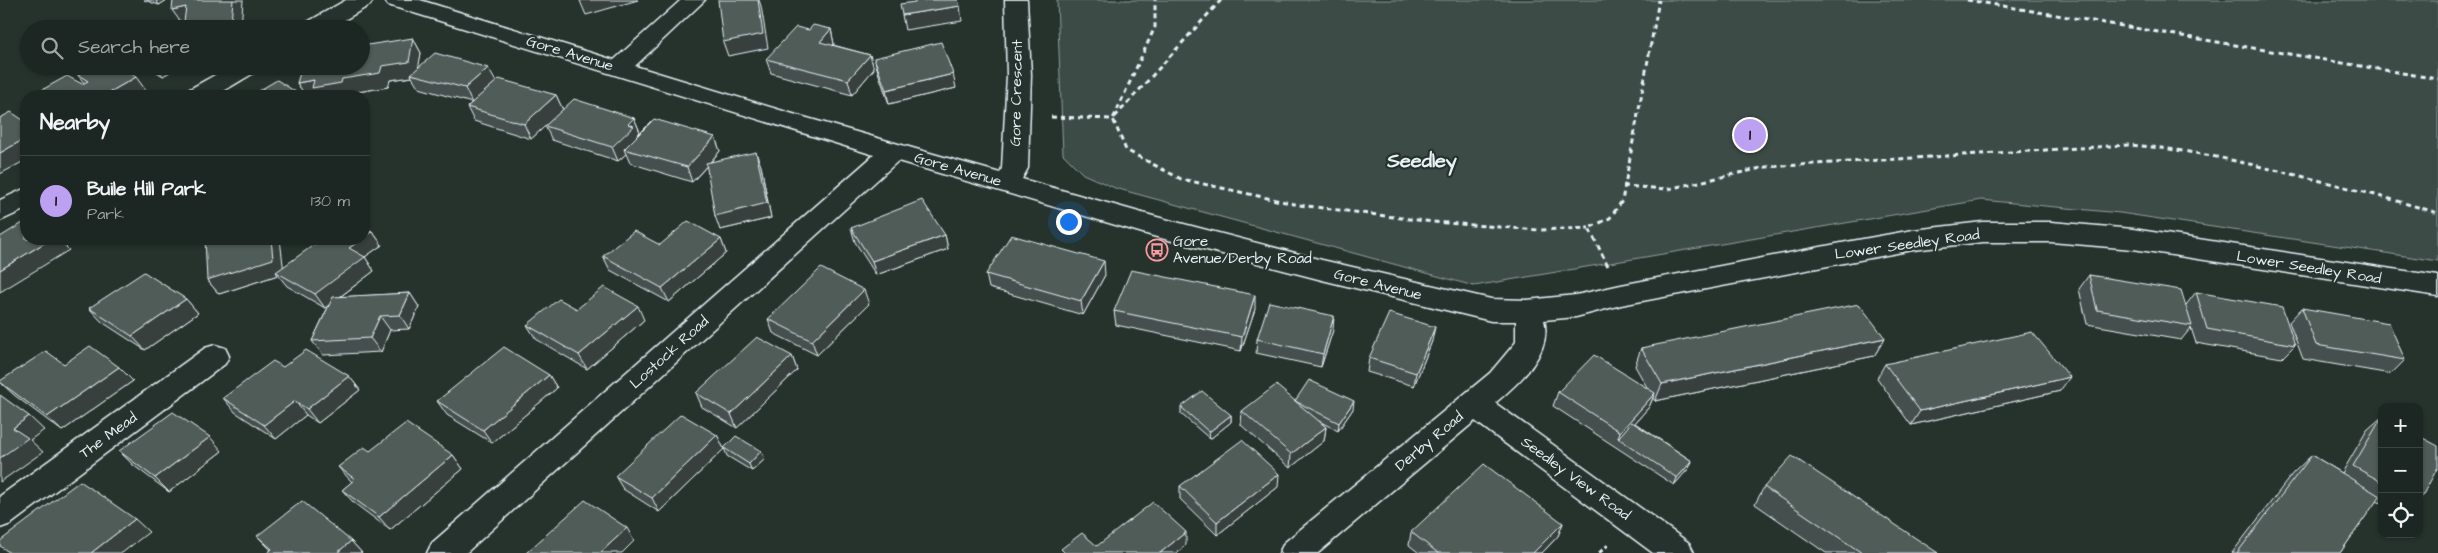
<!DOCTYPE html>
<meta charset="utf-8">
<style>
:root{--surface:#1c2622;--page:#252e2a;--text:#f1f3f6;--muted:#a0a5a5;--line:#3a4340;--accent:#bca0f2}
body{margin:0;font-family:"Architects Daughter",sans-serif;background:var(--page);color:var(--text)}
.controls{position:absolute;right:15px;bottom:15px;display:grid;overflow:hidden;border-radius:10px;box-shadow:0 1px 4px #0004}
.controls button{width:45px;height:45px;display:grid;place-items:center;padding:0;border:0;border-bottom:1px solid var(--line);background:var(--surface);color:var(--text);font:25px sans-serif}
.you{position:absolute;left:1068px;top:221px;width:18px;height:18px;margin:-12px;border:4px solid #fff;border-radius:50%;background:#1a73e8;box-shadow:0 0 0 8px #1a73e833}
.badge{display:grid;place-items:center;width:32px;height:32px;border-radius:50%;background:var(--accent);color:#111;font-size:16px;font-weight:700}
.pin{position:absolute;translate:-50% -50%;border:2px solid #fff;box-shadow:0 1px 5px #0006}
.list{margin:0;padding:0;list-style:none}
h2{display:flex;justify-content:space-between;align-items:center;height:65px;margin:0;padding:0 20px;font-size:21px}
h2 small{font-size:16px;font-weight:400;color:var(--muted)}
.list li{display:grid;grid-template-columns:32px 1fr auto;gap:15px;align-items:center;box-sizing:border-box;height:90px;padding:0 20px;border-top:1px solid var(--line)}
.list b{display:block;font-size:19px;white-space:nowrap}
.list p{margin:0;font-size:16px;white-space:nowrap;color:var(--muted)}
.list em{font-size:16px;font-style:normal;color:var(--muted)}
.icon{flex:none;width:28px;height:28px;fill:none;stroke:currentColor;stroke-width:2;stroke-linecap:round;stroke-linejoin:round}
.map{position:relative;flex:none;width:2438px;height:553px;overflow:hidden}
.search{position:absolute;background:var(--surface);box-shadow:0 1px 4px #0004;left:20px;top:20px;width:350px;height:55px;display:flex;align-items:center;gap:12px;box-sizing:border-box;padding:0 18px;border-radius:28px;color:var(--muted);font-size:19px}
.panel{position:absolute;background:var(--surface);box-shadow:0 1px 4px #0004;left:20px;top:90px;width:350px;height:155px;border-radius:20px}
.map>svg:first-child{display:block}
</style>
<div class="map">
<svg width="2438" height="553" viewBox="0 0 2438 553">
<rect width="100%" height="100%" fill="#26332d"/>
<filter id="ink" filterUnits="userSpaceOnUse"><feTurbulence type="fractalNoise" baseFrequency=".02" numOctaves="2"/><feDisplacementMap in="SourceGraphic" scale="10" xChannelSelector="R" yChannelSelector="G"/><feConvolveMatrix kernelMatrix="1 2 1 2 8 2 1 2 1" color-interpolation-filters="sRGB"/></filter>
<g filter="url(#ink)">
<path fill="#3e4b47" stroke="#939ea0" d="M1057 0H2438V261L2120 213 1981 200 1474 286 1115 188 1083 174 1063 154Z"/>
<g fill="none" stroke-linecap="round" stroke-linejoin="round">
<g stroke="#e8f1f8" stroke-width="3">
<g id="minor">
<path d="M346 0H373L370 5 329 29H301L304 24Z"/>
<path d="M385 0H420L614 60 681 0H705L635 66 793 114 1000 173 1002 168 1007 75 1005 0H1027L1031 75 1028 168 1022 179 1153 216 1322 260 1491 299 1527 300 1576 295 1621 285 1852 241 1913 230 1983 222H2051L2133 229 2438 276V296L2133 249 2051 242H1983L1913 250 1621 305 1576 317 1544 320C1553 353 1518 384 1495 403L1689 543 1694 553H1653L1475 421 1318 553H1279L1284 543 1490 373 1516 342V321H1491L1322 280 1153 236 898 161 466 553H427L432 543 874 155 388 5Z"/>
<path d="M231 66H261L257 71 215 96H185L188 90Z"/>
<path d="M26 188V209L0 221V200Z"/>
<path d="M215 345 225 348 229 356 225 364 11 524 0 528V496L205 348Z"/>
</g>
</g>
<g stroke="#e8f1f8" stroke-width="3" stroke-dasharray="5 4" stroke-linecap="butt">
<path d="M1221 0 1113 119 1126 150 1181 179 1299 205 1433 222 1539 230 1589 228"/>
<path d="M1967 0 2438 79"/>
<path d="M1051 117 1113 119 1155 27V0"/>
<path d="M1623 186 1668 189 1766 167 2128 145C2179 148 2229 159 2279 171 2332 183 2385 197 2438 213"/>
<path d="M1608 266 1589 228 1610 218 1622 201 1659 0"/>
<path d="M1599 553 1608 545"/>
</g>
<use href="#minor" fill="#26332d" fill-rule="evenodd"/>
</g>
<g fill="#454f4d" stroke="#e8f1f8">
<path d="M144 0H167L159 5Z"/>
<path d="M831 29 834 44 833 45 870 55 874 69 852 95 771 73 766 59 809 30Z"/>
<path d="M413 38 421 53 418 67 496 82 556 95 563 110 634 118 640 132 638 135 715 137 720 151 710 163 761 166 771 218 720 230 707 166 692 182 630 163 626 154 618 161 552 140 545 126 531 139 474 121 467 107 472 103 419 88 412 77 390 80 388 87 351 93 350 96H317L316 95 306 96 297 83Z"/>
<path d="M874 58 956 88 889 104 878 72Z"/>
<path d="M147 66H180L163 76Z"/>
<path d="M77 74 147 92 139 96H44L40 91 82 84 84 83Z"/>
<path d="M851 228 945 235 948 249 876 275 855 242Z"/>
<path d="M372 231 382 245 365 257 374 271 340 297 410 293 419 307 409 329 390 330 381 352 323 355 312 341 329 305 325 308 287 286 278 275 219 294 207 280 283 267Z"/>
<path d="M721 239 726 253 669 302 610 270 603 256 660 245Z"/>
<path d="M986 274 1105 275 1083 315 989 288Z"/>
<path d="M2089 275 2186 305 2196 292 2295 345 2282 358 2196 343 2191 328 2181 340 2087 324 2079 289Z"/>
<path d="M186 299 198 313 145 350 102 322 89 308Z"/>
<path d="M869 304 817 355 773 333 768 319Z"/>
<path d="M2302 308 2405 360 2391 374 2303 359 2289 322Z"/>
<path d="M577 309 644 320 587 369 536 339 527 325Z"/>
<path d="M1255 309 1241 351 1116 325 1114 311Z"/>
<path d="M1333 330 1321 367 1256 353 1257 339Z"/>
<path d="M1885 338 1874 356 1655 401 1653 398 1649 407 1635 423 1692 461 1689 468 1674 485 1553 406 1558 392 1648 389 1635 366 1641 348Z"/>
<path d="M1432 341 1414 386 1367 372 1369 358Z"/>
<path d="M792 356 797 370 737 428 702 407 696 393Z"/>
<path d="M64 364 119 367 133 381 62 431 14 395 0 382Z"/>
<path d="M1885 364 2060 391 1911 425 1877 378Z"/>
<path d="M283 367 349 376 360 390 318 423 306 415 276 439 235 412 223 398Z"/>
<path d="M549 375 557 388 492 443 447 415 437 401Z"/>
<path d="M1295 401 1353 409 1338 431 1319 421 1326 427 1324 441 1290 468 1241 425 1242 411Z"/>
<path d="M1181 407 1231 415V422L1210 439 1181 414Z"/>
<path d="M2382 417V503L2376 501 2340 553H2232L2293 473 2312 455 2342 473 2367 430Z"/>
<path d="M717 435 724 449 659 512 623 489 615 476Z"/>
<path d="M724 448 765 459 752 471 727 456Z"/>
<path d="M119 451H222L169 492 133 465Z"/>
<path d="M370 451 453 455 463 469 390 530 354 503 342 490 352 482 338 467Z"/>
<path d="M1180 486 1278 487 1217 535 1180 499Z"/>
<path d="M1764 487 1938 553H1826L1755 504Z"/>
<path d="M1563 523 1558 536 1542 553H1419L1409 545 1411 532Z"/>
<path d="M257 536 351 541 362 553H267L271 550Z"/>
</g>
<g fill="#38403e" stroke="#e8f1f8">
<path d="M156 0H167L159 5Z"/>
<path d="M233 0H243L241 29H198Z"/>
<path d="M583 0H638L586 15 580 1Z"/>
<path d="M758 0H759L761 6 768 48 728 56 723 42Z"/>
<path d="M960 6 962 21 905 30 902 15Z"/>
<path d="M186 7 196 21 182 24 172 10Z"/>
<path d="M831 29 834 44 824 56 820 42Z"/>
<path d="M413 38 421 53 417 76 416 75 411 74 412 77 390 80 388 87 351 93 350 96H317L316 95 306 96 297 83 314 80 342 79 382 66Z"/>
<path d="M870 55 874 69 852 95 848 80Z"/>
<path d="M161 66H180L163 76 157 68Z"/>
<path d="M488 68 496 82 472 103 465 88Z"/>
<path d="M953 74 956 88 889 104 886 90Z"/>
<path d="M136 77 147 92 139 96H103Z"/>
<path d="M296 92 298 96H289Z"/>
<path d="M556 95 563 110 531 139 524 124Z"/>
<path d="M634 118 640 132 637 135 640 140 624 149 626 154 618 161 612 147 628 124Z"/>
<path d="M715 137 720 151 692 182 687 167Z"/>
<path d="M26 138V160L0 174V153Z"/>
<path d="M756 152 761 166 771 218 720 230 715 216Z"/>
<path d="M372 231 382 245 365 257 374 271 325 308 315 294 349 248 362 239H364V237Z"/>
<path d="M945 235 948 249 876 275 872 261Z"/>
<path d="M51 239H58L69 250 0 292V270Z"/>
<path d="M271 239H280L284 273 276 272 278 275 219 294 207 280Z"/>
<path d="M721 239 726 253 669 302 662 288Z"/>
<path d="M1104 261 1105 275 1083 315 1081 301Z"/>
<path d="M864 290 869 304 817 355 812 341Z"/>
<path d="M410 293 419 307 409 329 400 315Z"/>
<path d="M1255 295V309L1241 351 1242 337Z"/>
<path d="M186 299 198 313 145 350 132 336Z"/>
<path d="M638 306 644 320 587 369 579 355Z"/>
<path d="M380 316 390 330 381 352 370 338Z"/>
<path d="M1334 316 1333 330 1321 367 1323 354Z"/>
<path d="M1435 327 1432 341 1414 386 1416 373Z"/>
<path d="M1885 338 1874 356 1655 401 1662 384Z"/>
<path d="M792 356 797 370 737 428 731 414Z"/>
<path d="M119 367 133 381 62 431 47 417Z"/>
<path d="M549 375 557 388 492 443 483 430Z"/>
<path d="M349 376 360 390 318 423 307 409Z"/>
<path d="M2070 377 2060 391 1911 425 1920 411Z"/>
<path d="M1655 393 1649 407 1620 440 1618 438 1620 432Z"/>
<path d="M295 401 306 415 276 439 264 425Z"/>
<path d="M1354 401 1353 409 1338 431 1339 423Z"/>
<path d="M1231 415V422L1210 439 1209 432Z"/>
<path d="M29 416 44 430 30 440 43 452 0 482V458L13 428Z"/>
<path d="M1326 427 1324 441 1290 468 1291 454Z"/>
<path d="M717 435 724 449 659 512 652 498Z"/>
<path d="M210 437 222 451 169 492 155 478Z"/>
<path d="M761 451 765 459 752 471 749 464Z"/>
<path d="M453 455 463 469 390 530 379 517Z"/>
<path d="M1692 461 1689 468 1674 485 1677 478Z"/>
<path d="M1279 474 1278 487 1217 535V522Z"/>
<path d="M135 519 149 532 122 553H91Z"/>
<path d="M1563 523 1558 536 1542 553H1533Z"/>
<path d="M627 528 634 541 622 553H600Z"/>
<path d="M1186 532V545L1177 553H1160Z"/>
<path d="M351 541 362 553H337Z"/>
</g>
<g fill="#505c59" stroke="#e8f1f8">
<path d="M173 0H233L231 22 198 29H183L186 7 172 10Z"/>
<path d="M718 0H758L763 34 723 42Z"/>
<path d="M915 0H958L960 6 902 15 900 4 915 2Z"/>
<path d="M813 25 831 29 820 42 870 55 848 80 766 59 796 27 809 30Z"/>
<path d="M413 38 409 62 382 66 380 73 342 79 341 83 312 88 314 80 297 83 302 66H361V46Z"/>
<path d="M941 42 953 74 886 90 874 58Z"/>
<path d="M435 53 488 68 465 88 411 74Z"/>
<path d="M91 66H117L136 77 103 96H48L40 91 67 76 82 84 88 81 77 74Z"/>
<path d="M499 79 556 95 524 124 467 107Z"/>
<path d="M277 80 296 92 289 96H250Z"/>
<path d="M574 99 634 118 628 124 634 126 612 147 545 126Z"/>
<path d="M11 112 26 122V138L0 153V118Z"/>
<path d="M654 119 715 137 687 167 624 149Z"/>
<path d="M756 152 767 203 715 216 706 163Z"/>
<path d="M922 200 945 235 872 261 851 228Z"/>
<path d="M26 221V239H51L0 270V237Z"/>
<path d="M688 221 721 239 662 288 603 256 634 231 660 245Z"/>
<path d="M364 227 372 231 364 237Z"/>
<path d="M1011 235 1104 261 1081 301 986 274Z"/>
<path d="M205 239H271L273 259 207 280Z"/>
<path d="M322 239H362L349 248 365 257 315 294 276 272Z"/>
<path d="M821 268 864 290 812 341 768 319Z"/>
<path d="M1131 270 1255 295 1242 337 1114 311Z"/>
<path d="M144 272 186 299 132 336 89 308Z"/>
<path d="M2089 275 2181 290 2192 326 2097 310Z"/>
<path d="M604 287 638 306 579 355 527 325 559 299 577 309Z"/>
<path d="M2196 292 2282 307 2295 345 2207 329Z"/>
<path d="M410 293 400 315 380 316 370 338 312 341 333 297Z"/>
<path d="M1269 302 1334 316 1323 354 1257 339Z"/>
<path d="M1859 304 1885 338 1662 384 1641 348Z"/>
<path d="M2302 308 2389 323 2405 360 2316 345Z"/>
<path d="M1389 313 1435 327 1416 373 1369 358Z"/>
<path d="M2032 332 2070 377 1920 411 1885 364Z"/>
<path d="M757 337 792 356 731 414 696 393Z"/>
<path d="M90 346 119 367 47 417 0 382V381L46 351 64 364Z"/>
<path d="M504 347 549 375 483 430 437 401Z"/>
<path d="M306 350 349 376 307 409 295 401 264 425 223 398 273 361 283 367Z"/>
<path d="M1594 355 1655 393 1620 432 1558 392Z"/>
<path d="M1309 380 1354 401 1339 423 1295 401Z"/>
<path d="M1276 385 1326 427 1291 454 1242 411Z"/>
<path d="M1202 391 1231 415 1209 432 1181 407Z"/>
<path d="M0 395 29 416 13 428 28 438 0 458Z"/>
<path d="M173 412 210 437 155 478 119 451Z"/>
<path d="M681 414 717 435 652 498 615 476Z"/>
<path d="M2382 417V482L2353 466Z"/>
<path d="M1632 422 1692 461 1677 478 1618 438Z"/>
<path d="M406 423 453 455 379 517 342 490 355 479 338 467 364 447 370 451Z"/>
<path d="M736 436 761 451 749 464 724 448Z"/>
<path d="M2419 436 2438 446V467L2419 502Z"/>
<path d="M1242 440 1279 474 1217 522 1180 486Z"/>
<path d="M2312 455 2380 496 2340 553H2237Z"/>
<path d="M1792 456 1938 553H1862L1764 487Z"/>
<path d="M1484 464 1563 523 1533 553H1438L1411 532Z"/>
<path d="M80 481 135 519 91 553H10L0 546V541Z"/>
<path d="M585 500 627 528 600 553H526Z"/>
<path d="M302 501 351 541 337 553H267L272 549 257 536Z"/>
<path d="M1153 502 1186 532 1160 553H1065L1061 549 1082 533 1097 546Z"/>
</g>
</g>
<defs>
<g id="bus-ring" transform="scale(1.125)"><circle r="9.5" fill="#26332d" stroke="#ff9aa2" stroke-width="1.5"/><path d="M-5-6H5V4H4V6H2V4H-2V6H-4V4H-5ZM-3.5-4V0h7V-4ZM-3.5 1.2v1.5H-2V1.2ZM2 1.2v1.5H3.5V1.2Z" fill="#ff9aa2"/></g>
</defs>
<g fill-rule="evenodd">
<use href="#bus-ring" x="1157" y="250"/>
</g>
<g text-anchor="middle" stroke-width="4.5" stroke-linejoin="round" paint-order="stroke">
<g font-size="15" fill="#e8f1f8" stroke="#26332d">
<text transform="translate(570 53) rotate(17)" y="5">Gore Avenue</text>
<text transform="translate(1016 93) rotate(-89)" y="5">Gore Crescent</text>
<text transform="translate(958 169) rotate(16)" y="5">Gore Avenue</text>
<text transform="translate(1907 244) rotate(-8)" y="5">Lower Seedley Road</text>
<text transform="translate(2309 267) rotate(9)" y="5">Lower Seedley Road</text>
<text transform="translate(1378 284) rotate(14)" y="5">Gore Avenue</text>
<text transform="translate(669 352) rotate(-42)" y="5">Lostock Road</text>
<text transform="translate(108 435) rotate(-36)" y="5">The Mead</text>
<text transform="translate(1429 441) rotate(-40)" y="5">Derby Road</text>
<text transform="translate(1576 478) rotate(36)" y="5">Seedley View Road</text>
</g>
<g font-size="15" fill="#e8f1f8" stroke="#26332d" text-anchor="start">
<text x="1173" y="246">Gore<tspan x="1173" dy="17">Avenue/Derby Road</tspan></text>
</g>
<g font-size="20" font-weight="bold" fill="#e8f1f8" stroke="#26332d">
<text x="1422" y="167">Seedley</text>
</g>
</g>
</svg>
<div class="controls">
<button>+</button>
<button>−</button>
<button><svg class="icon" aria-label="locate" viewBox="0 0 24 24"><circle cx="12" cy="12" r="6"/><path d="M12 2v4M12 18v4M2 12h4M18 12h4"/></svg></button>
</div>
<div class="you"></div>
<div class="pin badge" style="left:1750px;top:135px">1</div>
<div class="search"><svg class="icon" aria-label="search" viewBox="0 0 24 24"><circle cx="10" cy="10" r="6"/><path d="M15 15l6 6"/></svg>Search here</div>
<section class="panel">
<h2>Nearby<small></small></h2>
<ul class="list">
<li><span class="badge">1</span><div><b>Buile Hill Park</b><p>Park</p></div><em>130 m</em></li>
</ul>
</section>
</div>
